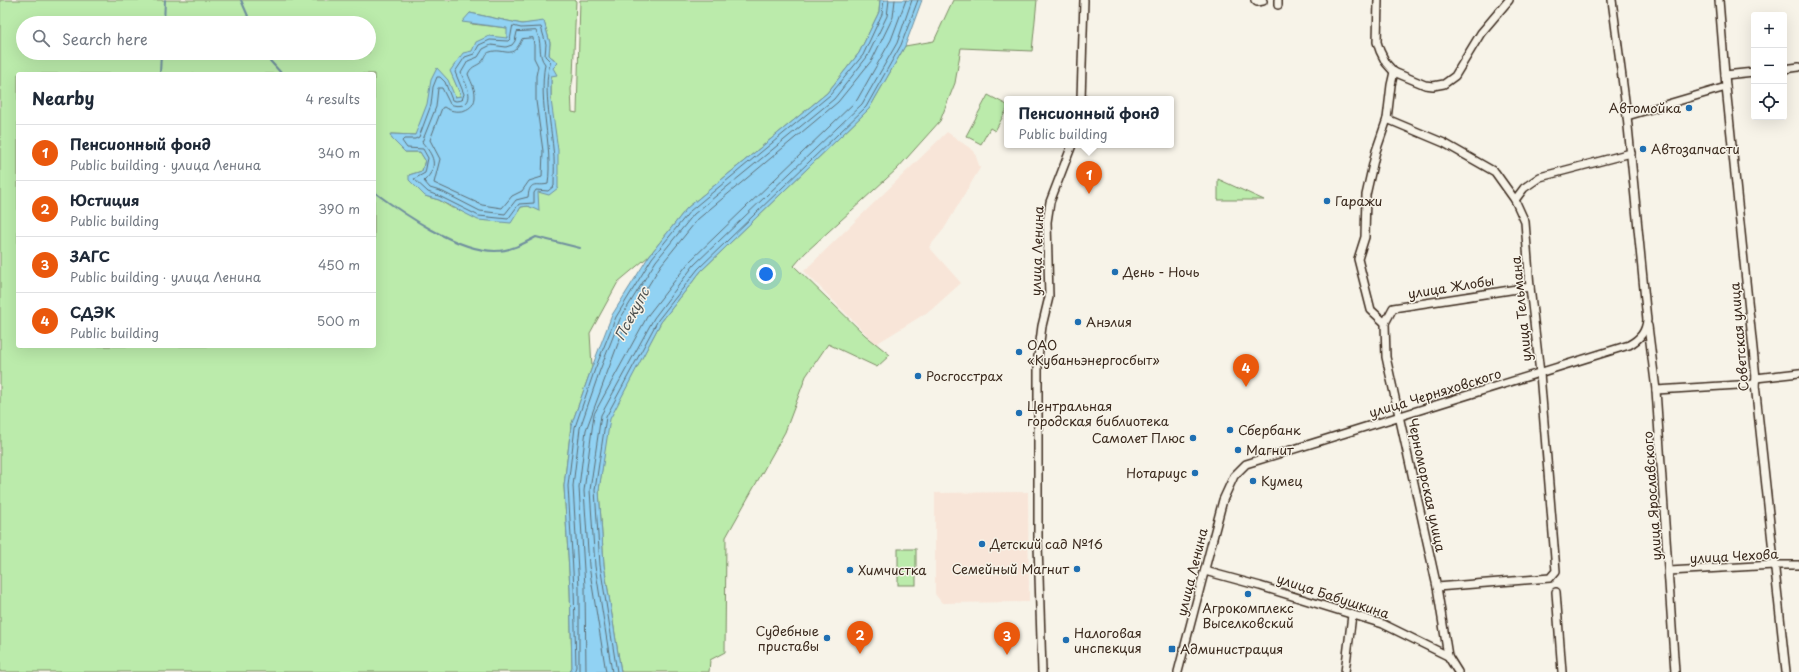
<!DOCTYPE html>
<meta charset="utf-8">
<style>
:root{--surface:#fff;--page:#f2f2f3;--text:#1f2937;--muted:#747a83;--line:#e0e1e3;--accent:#ea580c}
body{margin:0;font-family:"Playpen Sans",sans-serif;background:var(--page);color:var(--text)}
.controls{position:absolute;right:12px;top:12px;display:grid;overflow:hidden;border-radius:4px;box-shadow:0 4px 16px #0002}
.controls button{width:36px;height:36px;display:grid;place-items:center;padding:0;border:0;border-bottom:1px solid var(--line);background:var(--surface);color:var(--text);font:20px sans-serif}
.you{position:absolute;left:766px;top:274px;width:14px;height:14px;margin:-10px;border:3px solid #fff;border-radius:50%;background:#1a73e8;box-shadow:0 0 0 6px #1a73e833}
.badge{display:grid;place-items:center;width:26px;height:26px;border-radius:50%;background:var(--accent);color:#fff;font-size:13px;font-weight:700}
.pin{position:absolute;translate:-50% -33px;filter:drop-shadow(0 1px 2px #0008)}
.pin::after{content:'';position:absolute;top:21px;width:14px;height:12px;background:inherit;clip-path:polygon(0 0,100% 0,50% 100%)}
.popup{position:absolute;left:1004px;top:96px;width:170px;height:52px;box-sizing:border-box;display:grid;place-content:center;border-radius:4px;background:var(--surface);filter:drop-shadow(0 1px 3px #0005);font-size:13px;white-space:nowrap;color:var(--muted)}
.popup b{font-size:15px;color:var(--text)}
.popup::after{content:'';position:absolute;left:50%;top:100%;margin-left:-8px;border:8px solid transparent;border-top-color:var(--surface)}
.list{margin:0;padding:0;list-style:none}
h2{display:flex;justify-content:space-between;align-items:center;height:52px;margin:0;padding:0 16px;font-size:17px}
h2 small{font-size:13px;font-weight:400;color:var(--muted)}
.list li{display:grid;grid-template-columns:26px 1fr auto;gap:12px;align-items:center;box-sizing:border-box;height:56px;padding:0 16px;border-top:1px solid var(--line)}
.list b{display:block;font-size:15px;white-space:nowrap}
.list p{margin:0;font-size:13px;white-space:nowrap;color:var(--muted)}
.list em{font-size:13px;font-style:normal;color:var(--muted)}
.icon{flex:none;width:22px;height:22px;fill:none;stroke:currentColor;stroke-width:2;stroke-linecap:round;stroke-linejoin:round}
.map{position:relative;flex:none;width:1799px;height:672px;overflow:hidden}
.search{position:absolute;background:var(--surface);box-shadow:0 4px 16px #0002;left:16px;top:16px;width:360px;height:44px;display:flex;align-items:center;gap:10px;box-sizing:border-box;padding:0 14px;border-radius:22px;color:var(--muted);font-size:15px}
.panel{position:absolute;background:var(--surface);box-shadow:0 4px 16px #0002;left:16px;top:72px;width:360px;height:276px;border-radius:4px}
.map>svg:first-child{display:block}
</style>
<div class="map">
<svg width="1799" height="672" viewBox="0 0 1799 672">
<rect width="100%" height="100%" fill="#f7f3e8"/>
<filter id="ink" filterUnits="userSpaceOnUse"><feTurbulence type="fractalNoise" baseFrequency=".025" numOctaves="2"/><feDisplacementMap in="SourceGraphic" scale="8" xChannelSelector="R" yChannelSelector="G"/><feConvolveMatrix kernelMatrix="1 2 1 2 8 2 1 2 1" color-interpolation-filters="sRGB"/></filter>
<g filter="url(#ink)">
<g fill="#f8e5d8">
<path d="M947 132 974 151 980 168 944 229 929 247 961 283 931 310 876 344 804 271Z"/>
<path d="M1028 492 1029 602 942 603 935 594V493Z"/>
</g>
<g fill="#bbebab" stroke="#7b8a64" fill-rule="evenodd">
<path d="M0 0H576L573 77 571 89 572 112 577 113 580 0H880L879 12 859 53 827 93 687 208 649 256 618 282 590 333 592 367 571 426 564 486 570 588 572 667 570 672H0ZM470 13 522 24 544 22 550 43 549 56 554 59 551 75V100L455 97 461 96 451 72 452 69 472 51 507 38 508 28 472 24ZM23 23H369V53H23ZM18 74H374V346H18ZM391 134 415 135 539 210 528 206 521 207 518 212 452 208 439 200 425 196 409 175 422 171 425 160 420 152H405L392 139Z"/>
<path d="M953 0H1037L1032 51 961 48 955 83 940 121 897 169 805 253 794 266 865 335 890 355 877 367 828 344 806 376 785 432 726 537 725 652 710 660 709 672H621L604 565 599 490 609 419 661 322 701 271 869 109 905 46 934 41Z"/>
<path d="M988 95 1007 105V109L995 131 990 128 981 144 966 136Z"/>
<path d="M1218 179 1264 200H1218Z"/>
<rect x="898" y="549" width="18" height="36"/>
</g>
<g fill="#91d2f3" stroke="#6f8f9e">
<path d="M880 0H922L905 46 869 109 701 271 661 322 610 419 599 490 604 565 621 672H570L572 667 570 588 564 486 571 426 592 367 612 315 649 256 687 208 827 93 859 53 879 12Z"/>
<path d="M470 13 522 24 544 21 550 43 549 55 558 63 553 68 557 75 551 76V100L558 150V188L549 195 538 192 539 211 528 206 521 207 511 223 478 220 439 200 425 196 409 180V175L422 171 425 160 420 152H405L392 139 390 134 415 135 427 104 431 80 437 68 448 80 455 97 461 96 450 71 463 53 472 51 476 42 489 36 507 38V28L462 22Z"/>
</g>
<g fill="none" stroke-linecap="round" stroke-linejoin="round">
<g stroke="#5d6d73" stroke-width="1">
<path d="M513 26 521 28 541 27 546 44 545 56 551 62C542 82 551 125 553 148 555 160 554 173 554 186L548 191 536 190 534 193V203L519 204 508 219 479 216 441 197 428 192 414 179 425 173 428 158 423 149 407 148 402 141 404 139H415L419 137 431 105 433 87 437 77H440L445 82 452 100 456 101 462 100 464 94 455 72 465 57 474 54 479 45 490 40 508 41 510 39Z"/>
<path d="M536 31C543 41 537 55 545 64 538 104 553 144 548 184 537 187 530 179 528 197L516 200 505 214 480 211 443 192 430 188 424 181C440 166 433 155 422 142L436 107 438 88H442L450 104C455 106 459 106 463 105 476 99 464 81 461 73L468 61 478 57 483 49 491 45 506 47 512 45 515 41 517 32Z"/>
<path d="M533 38 534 45V58L538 66 536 76V101L543 151 542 177 529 181 522 191 512 196 502 208 482 205 434 183 440 159 430 140 442 108 444 107C455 115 476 112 475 95 475 88 470 80 468 74 472 64 479 67 484 59 486 56 486 53 490 52 505 47 512 62 522 39Z"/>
<path d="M574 672 576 667 574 588 568 486 575 427 595 369 616 317 652 258 690 211 830 95 863 55 882 14 884 0"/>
<path d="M579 672V588L573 486 580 428 600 370 620 319 656 261 694 214 834 99 867 57 887 16 889 0"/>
<path d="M586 672 585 587 579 487 586 430 626 322 661 265 698 219 838 102 872 60 893 17 895 0"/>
<path d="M606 672 589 566 584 491 594 414 648 315 690 261 857 100 891 40 906 0"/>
<path d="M612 672 595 566 590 490 601 415 654 318 694 265 862 104 897 43 912 0"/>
<path d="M617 672 600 565 595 490 606 417 658 320 698 269 866 107 901 45 918 0"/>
</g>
<g stroke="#6f8f9e" stroke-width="2">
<path d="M241 0 251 23"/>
<path d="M164 23 165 0"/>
<path d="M263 53 282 74"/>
<path d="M160 74 161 53"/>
<path d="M374 192C404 214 457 251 495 251 510 251 523 244 536 237L580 248"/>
</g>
<g stroke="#3b2a1e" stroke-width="10">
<g id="minor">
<path d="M1255 0 1257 2 1263 1"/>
<path d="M1278 0V5"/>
<path d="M1378 0 1377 42 1380 51 1386 63 1394 72 1425 85 1433 86 1444 84 1455 76 1481 33 1509 0"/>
<path d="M1719 0 1726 87 1756 378 1755 384 1786 672"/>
<path d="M1784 69 1799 67"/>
<path d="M1394 72 1391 85 1387 119 1376 151 1366 195 1365 237 1358 259 1371 310 1385 323 1386 357 1437 587 1448 656 1458 672"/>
<path d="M1725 75 1754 72"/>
<path d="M1081 99 1084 0"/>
<path d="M1627 116 1726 87"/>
<path d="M1387 119 1444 143 1495 172 1515 200 1525 222 1530 287 1540 373 1556 571 1550 578 1437 587"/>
<path d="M1515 200 1524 188 1540 177 1631 153"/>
<path d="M1385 323 1393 308 1530 287"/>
<path d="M1648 326 1656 390 1675 672"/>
<path d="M1756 378 1799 373"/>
<path d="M1656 390 1755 384"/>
<path d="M1205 571 1260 586 1383 624 1448 656"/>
<path d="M1669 571 1774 565H1799"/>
<path d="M1556 592 1562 672"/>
<path d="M1042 672 1038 544V357L1042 326 1049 297 1047 222 1050 202 1072 145"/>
<path d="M1178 672 1223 500 1234 476 1246 464 1629 345C1640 339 1646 332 1647 320L1627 116 1612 0"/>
<path d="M1345 672 1352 615"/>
</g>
</g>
<use href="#minor" stroke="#f7f3e8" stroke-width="7"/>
</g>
</g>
<g fill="#1f6fb2" stroke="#f7f3e8" stroke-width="1.5">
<circle cx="1689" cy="108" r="4"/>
<circle cx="1643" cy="149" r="4"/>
<circle cx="1327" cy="201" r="4"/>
<circle cx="1115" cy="272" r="4"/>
<circle cx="1078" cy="322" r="4"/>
<circle cx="1019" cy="352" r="4"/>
<circle cx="918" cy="376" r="4"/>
<circle cx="1019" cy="413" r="4"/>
<circle cx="1230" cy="430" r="4"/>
<circle cx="1193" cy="438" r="4"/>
<circle cx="1238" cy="450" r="4"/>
<circle cx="1195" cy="473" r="4"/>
<circle cx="1253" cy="481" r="4"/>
<circle cx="982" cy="544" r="4"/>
<circle cx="1077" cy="569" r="4"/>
<circle cx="850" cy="570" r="4"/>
<circle cx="1248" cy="594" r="4"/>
<circle cx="827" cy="638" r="4"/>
<circle cx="1066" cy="640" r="4"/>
<rect x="1168" y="645" width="8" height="8" rx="2"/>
</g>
<g text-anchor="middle" stroke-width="3" stroke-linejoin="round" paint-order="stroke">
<g font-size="13" fill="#3b2a1e" stroke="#f7f3e8" text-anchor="start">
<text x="1681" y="113" text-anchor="end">Автомойка</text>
<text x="1651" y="154">Автозапчасти</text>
<text x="1335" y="206">Гаражи</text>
<text x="1123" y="277">День - Ночь</text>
<text x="1086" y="327">Анэлия</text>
<text x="1027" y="350">ОАО<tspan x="1027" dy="15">«Кубаньэнергосбыт»</tspan></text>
<text x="926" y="381">Росгосстрах</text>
<text x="1027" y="411">Центральная<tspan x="1027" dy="15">городская библиотека</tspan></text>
<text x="1238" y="435">Сбербанк</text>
<text x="1185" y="443" text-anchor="end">Самолет Плюс</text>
<text x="1246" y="455">Магнит</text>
<text x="1187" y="478" text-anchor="end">Нотариус</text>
<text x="1261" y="486">Кумец</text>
<text x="990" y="549">Детский сад №16</text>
<text x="1069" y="574" text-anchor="end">Семейный Магнит</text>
<text x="858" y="575">Химчистка</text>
<text x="1248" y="613" text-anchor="middle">Агрокомплекс<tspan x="1248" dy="15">Выселковский</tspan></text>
<text x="819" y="636" text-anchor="end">Судебные<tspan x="819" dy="15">приставы</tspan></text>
<text x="1074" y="638">Налоговая<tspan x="1074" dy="15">инспекция</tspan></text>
<text x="1180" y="654">Администрация</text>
</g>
<g font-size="13" fill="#3b2a1e" stroke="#f7f3e8">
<text transform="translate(1037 251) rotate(-88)" y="5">улица Ленина</text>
<text transform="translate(1451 287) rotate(-9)" y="5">улица Жлобы</text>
<text transform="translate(1521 309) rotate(-96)" y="5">улица Тельмана</text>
<text transform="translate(1739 337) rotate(-95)" y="5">Советская улица</text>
<text transform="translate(1435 393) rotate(-17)" y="5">улица Черняховского</text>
<text transform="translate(1427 485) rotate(78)" y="5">Черноморская улица</text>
<text transform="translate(1652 496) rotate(-94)" y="5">улица Ярославского</text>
<text transform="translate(1734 556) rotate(-3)" y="5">улица Чехова</text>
<text transform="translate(1192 572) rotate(-76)" y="5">улица Ленина</text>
<text transform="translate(1333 596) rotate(18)" y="5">улица Бабушкина</text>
</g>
<g font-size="14" font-style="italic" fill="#505453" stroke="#f7f3e8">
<text transform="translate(632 314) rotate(-62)" y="5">Псекупс</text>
</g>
</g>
</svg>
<div class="controls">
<button>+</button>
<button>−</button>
<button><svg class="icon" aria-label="locate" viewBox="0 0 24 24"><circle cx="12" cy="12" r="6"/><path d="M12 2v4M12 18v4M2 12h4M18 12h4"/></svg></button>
</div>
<div class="you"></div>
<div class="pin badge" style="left:1089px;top:194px">1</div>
<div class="popup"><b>Пенсионный фонд</b>Public building</div>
<div class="pin badge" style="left:860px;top:654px">2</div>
<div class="pin badge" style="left:1007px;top:655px">3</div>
<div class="pin badge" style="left:1246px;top:387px">4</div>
<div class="search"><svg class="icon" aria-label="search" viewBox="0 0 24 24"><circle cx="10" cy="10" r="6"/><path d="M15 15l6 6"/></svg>Search here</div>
<section class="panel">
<h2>Nearby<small>4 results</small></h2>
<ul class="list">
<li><span class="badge">1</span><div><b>Пенсионный фонд</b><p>Public building · улица Ленина</p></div><em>340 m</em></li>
<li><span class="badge">2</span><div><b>Юстиция</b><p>Public building</p></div><em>390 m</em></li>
<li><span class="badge">3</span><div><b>ЗАГС</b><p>Public building · улица Ленина</p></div><em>450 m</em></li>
<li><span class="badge">4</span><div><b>СДЭК</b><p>Public building</p></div><em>500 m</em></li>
</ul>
</section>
</div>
